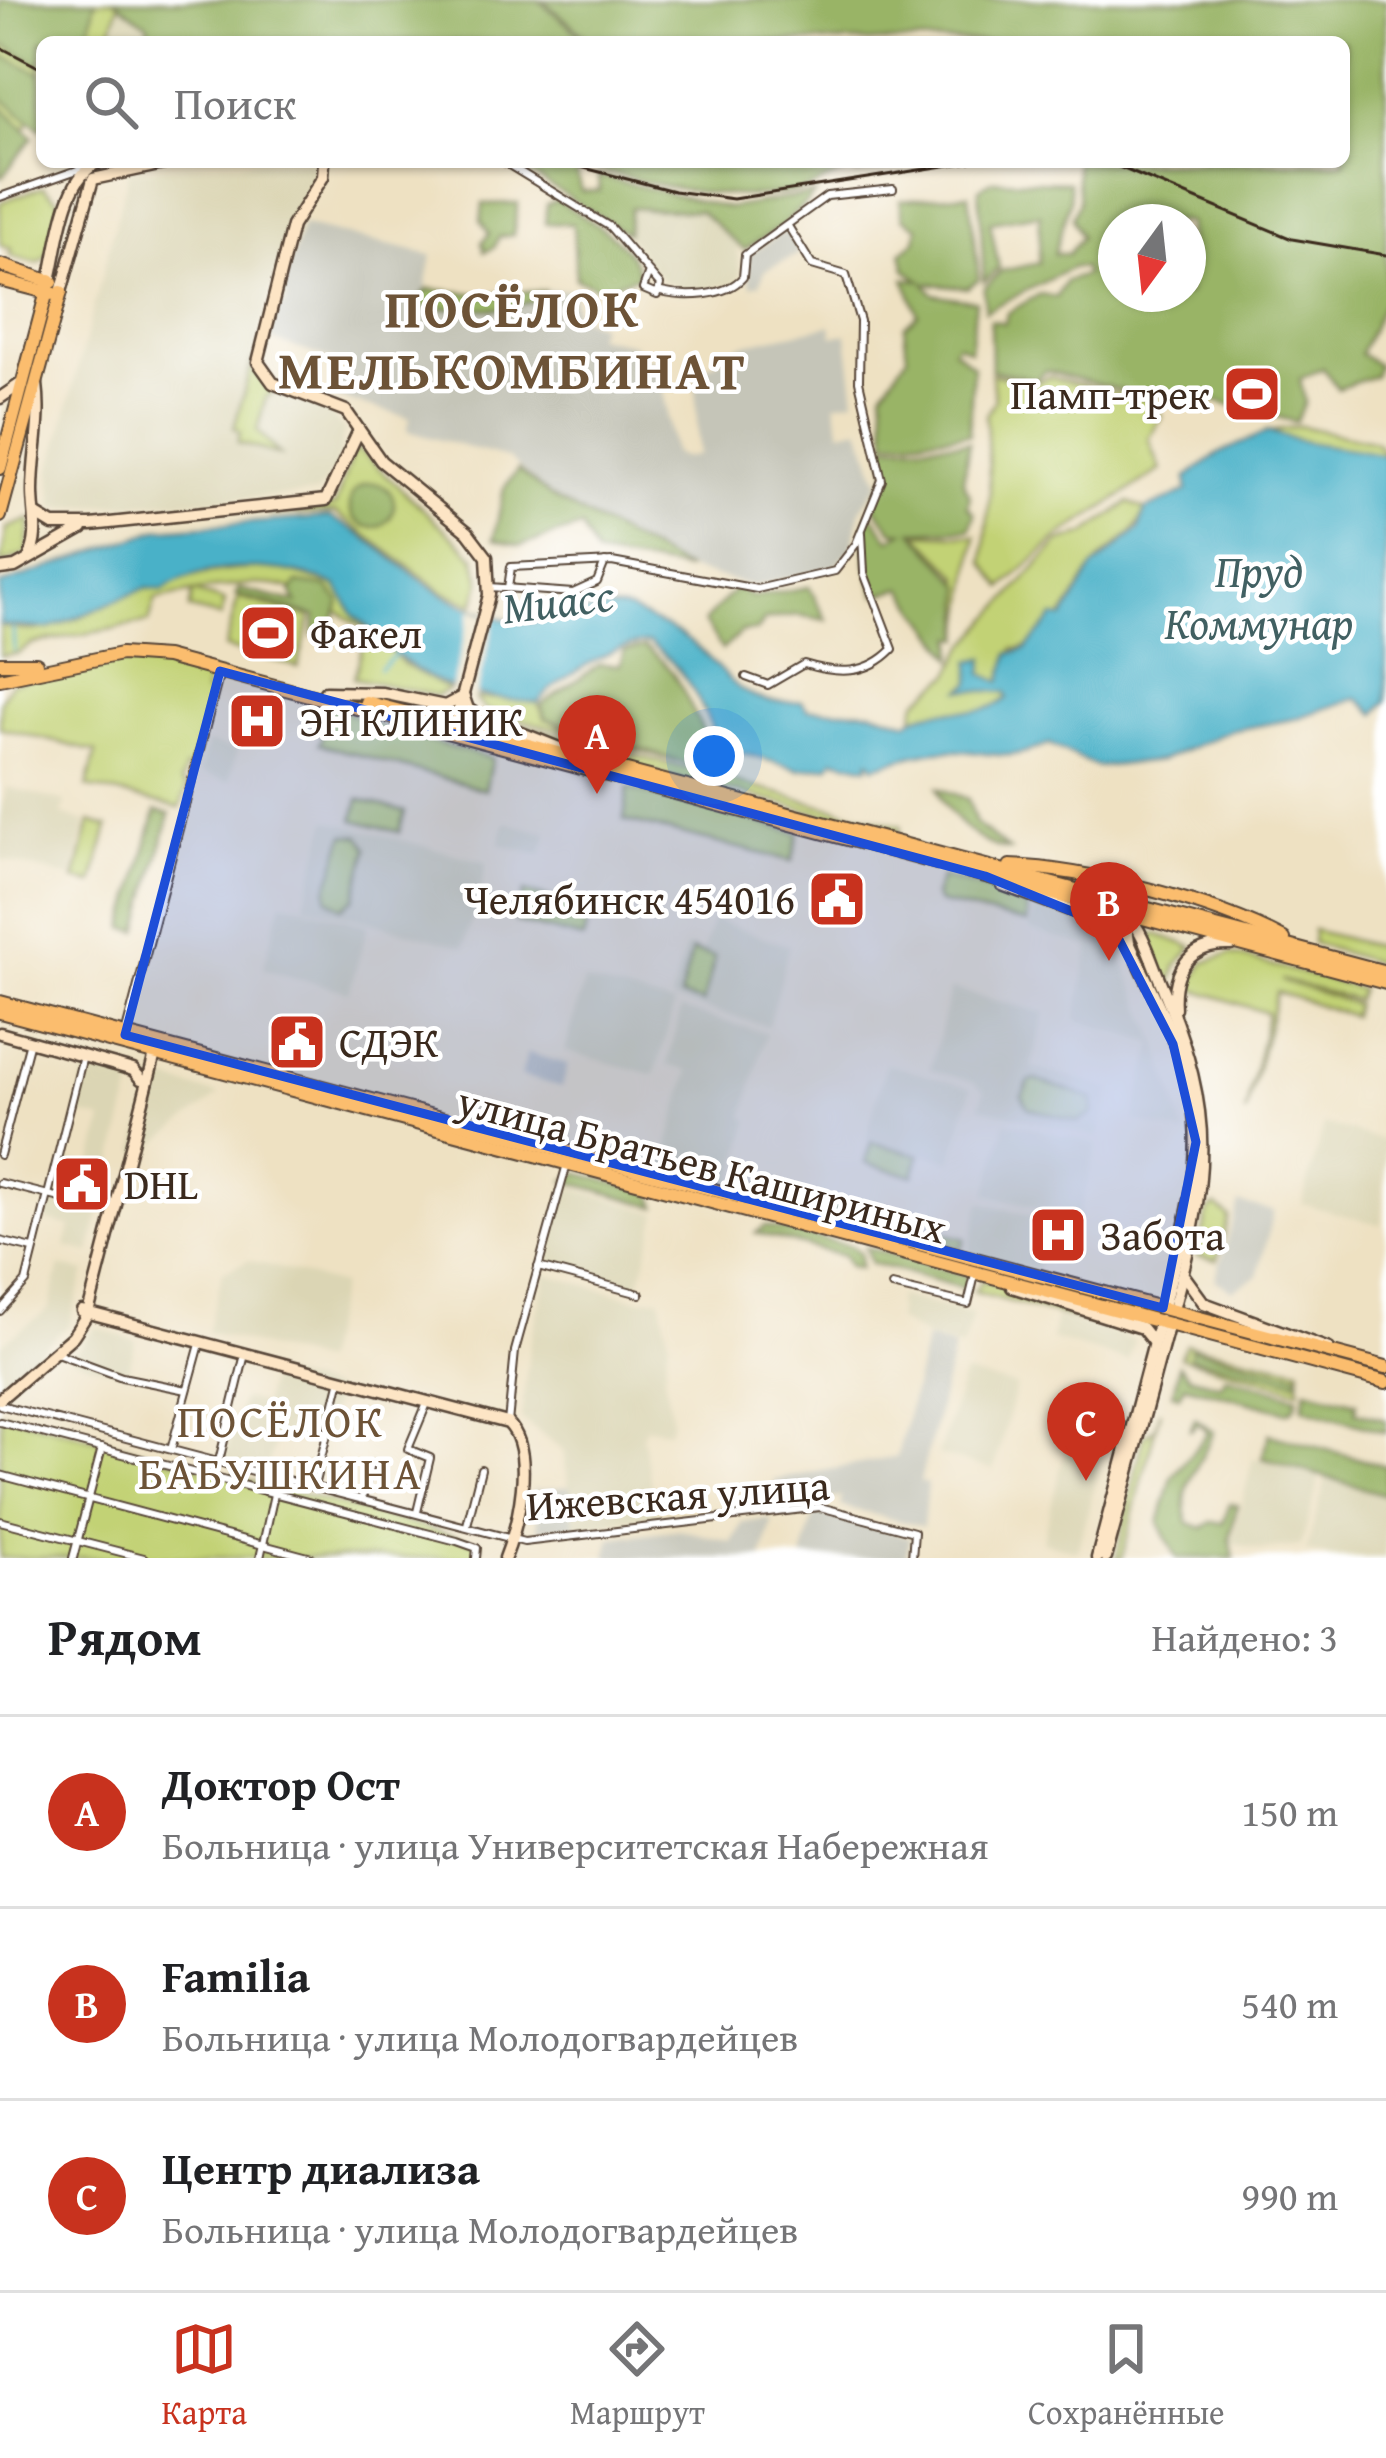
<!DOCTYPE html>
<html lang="ru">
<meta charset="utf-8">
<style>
:root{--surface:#fff;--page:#f6f6f6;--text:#202124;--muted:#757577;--line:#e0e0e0;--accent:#c8321e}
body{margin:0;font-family:"Gentium Book Plus",serif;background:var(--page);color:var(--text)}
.compass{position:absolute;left:1098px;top:204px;width:108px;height:108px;border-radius:50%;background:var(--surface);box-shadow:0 3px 9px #0004;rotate:195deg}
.you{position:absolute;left:714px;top:756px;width:42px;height:42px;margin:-30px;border:9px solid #fff;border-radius:50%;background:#1a73e8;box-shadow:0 0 0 18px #1a73e833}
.badge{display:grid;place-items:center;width:78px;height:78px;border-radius:50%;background:var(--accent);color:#fff;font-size:39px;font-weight:700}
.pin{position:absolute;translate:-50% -99px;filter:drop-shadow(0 3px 6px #0008)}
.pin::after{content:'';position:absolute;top:63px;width:42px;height:36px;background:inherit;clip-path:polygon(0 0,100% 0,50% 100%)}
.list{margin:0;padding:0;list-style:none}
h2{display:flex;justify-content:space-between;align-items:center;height:156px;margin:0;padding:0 48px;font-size:51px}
h2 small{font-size:39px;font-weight:400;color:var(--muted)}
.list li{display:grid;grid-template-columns:78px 1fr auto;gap:36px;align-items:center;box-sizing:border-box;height:192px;padding:0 48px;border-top:3px solid var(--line)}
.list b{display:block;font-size:45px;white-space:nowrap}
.list p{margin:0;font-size:39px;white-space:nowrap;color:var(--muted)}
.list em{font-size:39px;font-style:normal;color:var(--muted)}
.icon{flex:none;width:66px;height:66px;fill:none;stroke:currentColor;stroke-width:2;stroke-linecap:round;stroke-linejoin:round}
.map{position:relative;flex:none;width:1386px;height:1558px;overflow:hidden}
.search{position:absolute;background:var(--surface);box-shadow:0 3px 9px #0004;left:36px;right:36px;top:36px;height:132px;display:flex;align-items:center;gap:30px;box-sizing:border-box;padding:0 42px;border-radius:18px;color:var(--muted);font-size:45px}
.sheet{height:732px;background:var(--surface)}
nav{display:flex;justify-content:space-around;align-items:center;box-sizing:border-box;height:168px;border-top:3px solid var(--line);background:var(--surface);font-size:33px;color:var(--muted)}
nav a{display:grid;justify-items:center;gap:6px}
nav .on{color:var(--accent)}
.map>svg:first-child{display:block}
</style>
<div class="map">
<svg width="1386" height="1558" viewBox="0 0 1386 1558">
<rect width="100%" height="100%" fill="#fff"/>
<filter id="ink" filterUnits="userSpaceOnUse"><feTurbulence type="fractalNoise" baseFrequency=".00833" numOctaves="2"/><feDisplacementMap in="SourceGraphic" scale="24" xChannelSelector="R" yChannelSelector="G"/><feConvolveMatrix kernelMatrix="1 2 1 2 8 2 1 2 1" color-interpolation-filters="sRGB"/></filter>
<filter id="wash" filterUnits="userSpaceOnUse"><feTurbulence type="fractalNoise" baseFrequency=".004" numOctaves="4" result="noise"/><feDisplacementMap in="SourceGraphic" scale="48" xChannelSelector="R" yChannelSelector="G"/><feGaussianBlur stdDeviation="2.7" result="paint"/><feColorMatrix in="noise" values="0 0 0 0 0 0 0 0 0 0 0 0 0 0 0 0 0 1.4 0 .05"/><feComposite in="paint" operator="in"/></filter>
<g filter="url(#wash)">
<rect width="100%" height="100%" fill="#eee1c2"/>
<g fill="#dbd5b4">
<path d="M114 2 128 6 148 25V42H90Z"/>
<path d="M225 162 310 163 315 173 289 223 253 359 259 385 325 410 345 430 336 467 317 494 54 508 51 471 129 171Z"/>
<path d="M732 206 741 276 732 284 676 295 672 282 665 284 628 237 631 210Z"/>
<path d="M207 743 237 750 229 781 199 773Z"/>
<path d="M7 787 65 802 62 815 86 822 71 878 0 859V812Z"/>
<path d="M328 820 487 863 464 947 305 904Z"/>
<path d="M505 822 547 833 541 855 499 844Z"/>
<path d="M282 901 368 925 349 992 263 969Z"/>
<path d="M1035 906 1109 929 1157 1040 1185 1135 1134 1120 1154 1043 1076 1020 1090 947 1030 930Z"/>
<path d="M712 919 789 946 768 1026 671 1000 685 947 703 951Z"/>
<path d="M584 981 674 1005 655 1075 565 1051Z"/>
<path d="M951 989 1045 1013 1031 1067 1112 1089 1099 1137 980 1107 984 1091 973 1082 930 1070Z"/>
<path d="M681 1010 766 1033 744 1117 750 1120 732 1191 662 1172 689 1071 667 1065Z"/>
<path d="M88 1061 135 1074 104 1205 54 1193 63 1159 92 1166 103 1120 75 1113Z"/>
<path d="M886 1064 971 1088 952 1161 866 1138Z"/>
<path d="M153 1077 219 1095 142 1155 136 1150Z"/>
<path d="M1006 1121 1097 1145 1078 1218 987 1194Z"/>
<path d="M1324 1124 1386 1141 1382 1225 1302 1204Z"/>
<path d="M566 1186 658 1213 639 1287 548 1264Z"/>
<path d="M51 1201 100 1213 90 1253 66 1247 71 1227 45 1220Z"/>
<path d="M981 1202 1049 1220 1037 1271 968 1253Z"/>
<path d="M249 1260 341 1285 321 1362 207 1332 223 1272Z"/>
<path d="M60 1266 85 1272 69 1325 0 1383V1345L49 1309Z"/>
<path d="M546 1274 637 1299 660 1297 669 1340 664 1376 672 1420 669 1430 646 1427 642 1435 657 1516 575 1526 563 1451 521 1419 529 1350Z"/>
<path d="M897 1296 973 1314 962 1348 925 1337 897 1320Z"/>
<path d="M1056 1318 1134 1340 1128 1361 1051 1339Z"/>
<path d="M96 1327 136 1341 127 1375 70 1358Z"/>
<path d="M270 1373 336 1390 324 1437 303 1431 296 1439 277 1434 267 1471 224 1460 242 1399 263 1404Z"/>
<path d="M964 1374 1016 1386 994 1470 938 1455Z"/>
<path d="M1070 1431 1107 1440 1077 1551 1042 1541Z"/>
<path d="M1253 1458 1320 1477 1301 1546 1261 1550 1232 1543Z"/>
<path d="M1328 1472 1386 1488V1558H1332L1306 1551Z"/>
</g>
<g fill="#c5c5b8">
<path d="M302 225 432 255 425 294 574 289V314L600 325 595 336 635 344 637 358 658 359 674 453 684 458 698 455 695 367 712 364 738 345 831 325 833 336 847 334 855 399 835 403 841 431 860 427 879 482 861 509 852 548 836 566 754 586 693 571 552 497 509 459 407 431 410 418 335 397 347 365 270 339 279 306 285 307 287 296 282 292Z"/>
<path d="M788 229 799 254 765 270 760 284 751 286 747 256Z"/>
<path d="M527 1053 568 1064 562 1087 521 1076Z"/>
<path d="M1239 1203 1274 1211 1258 1276 1232 1290 1215 1279Z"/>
<path d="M926 1339 954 1347 920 1482 927 1484 923 1527 840 1506 842 1497 789 1507 777 1497 774 1480 897 1457Z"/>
<path d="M570 1486 575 1526 538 1530 533 1490Z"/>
<path d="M815 1512 911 1537 905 1558H802Z"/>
<path d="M773 1519 762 1558H606L611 1538 680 1529 732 1542 743 1522Z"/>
</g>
<g fill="#c2d274" stroke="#7e7e49" stroke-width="3">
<path d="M0 0H120L108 42H42V107L35 110 0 179Z"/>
<path d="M43 187 61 202 47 256 38 263 10 256 11 249 0 245V202Z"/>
<path d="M253 359 254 370 273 393 266 397 257 430 280 455 238 443 240 432 234 428Z"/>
<path d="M991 374 1036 382 1049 377 1150 401 1162 415 1149 439 1161 470 1060 536 1003 588 984 562 990 493 986 415 995 400Z"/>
<path d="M1301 426 1376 442 1386 456C1349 446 1308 447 1269 431Z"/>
<path d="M359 450 475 557 481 582 474 605 442 591 336 513 269 514 335 506 353 451Z"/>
<path d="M1129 502 1145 510C1137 538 1114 543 1096 565 1073 593 1057 649 1013 649L1001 682 983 674 964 688 1007 691 1009 698 995 710 914 716 917 701 951 674 964 648 1059 542 1086 534Z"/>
<path d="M31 519 27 553 0 565 7 528Z"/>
<path d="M917 533 976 536 962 637 960 577Z"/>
<path d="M278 568 337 586 354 615 405 665 449 690 437 696 354 678 367 631C298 583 279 576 194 592L225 601 221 617 189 609 193 592 156 599 149 622 32 644 18 654 0 656V625C52 645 100 601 149 587 190 575 235 567 278 568Z"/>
<path d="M238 598 311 617 298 667 225 648Z"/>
<path d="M114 659 154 661 209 675 205 692 210 694 192 769 185 768 181 782 187 788 180 808 87 787 96 752 0 728V701L11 683Z"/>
<path d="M512 698 538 703 545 718 560 726 678 762 485 710 475 699Z"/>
<path d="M332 705 391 731 492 758 485 790 319 744Z"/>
<path d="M520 725 901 826 900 833 593 756Z"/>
<path d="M628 788 799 833 792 861 624 820Z"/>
<path d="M359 799 405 812 399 832 354 820Z"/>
<path d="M90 822 108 827 93 884 75 880Z"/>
<path d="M345 835 360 836 368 848 355 898 342 907 328 899 327 890Z"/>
<path d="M941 877 994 891 1027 907V923L938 903 934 896Z"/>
<path d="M524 892 591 909 583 939 516 922Z"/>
<path d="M1313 930 1386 949V966L1312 943Z"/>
<path d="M1157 934 1193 947 1177 965 1170 986 1148 938Z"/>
<path d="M692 951 715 957 703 1003 680 997Z"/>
<path d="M1230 954 1360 989 1356 1000 1281 980 1355 1004 1352 1016 1277 992 1245 1114 1267 1013 1190 988 1204 963Z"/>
<path d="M1036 1080 1093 1099V1114L1078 1122 1029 1108 1022 1096 1029 1082Z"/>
<path d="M871 1142 920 1155 914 1176 865 1163Z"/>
<path d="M759 1185 965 1239 962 1248 757 1194Z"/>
<path d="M1216 1206 1229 1217 1217 1260 1197 1256 1208 1211Z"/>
<path d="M982 1280 1131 1329 1124 1332 974 1292Z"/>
<path d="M1186 1344 1300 1368 1299 1390 1180 1357Z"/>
<path d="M1160 1410 1122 1558H1116L1144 1436 1155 1428Z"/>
<path d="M1 1413 481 1543 478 1558H0Z"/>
</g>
<g fill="#99b466" stroke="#6a6f42" stroke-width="3" fill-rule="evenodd">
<path d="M0 0H96L87 42H42V65L0 43Z"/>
<path d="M114 0H538L589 42H148V25Z"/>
<path d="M542 0H1386V297L1360 354 1378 365 1374 376 1337 389 1323 368 1300 379 1305 402 1296 422 1180 392 1144 396 1046 371 1036 379 991 370 990 320 1005 323 1007 313 1040 294 1056 297 1066 281 1085 275 1083 268 1074 267 985 311 984 289 1001 271 1039 263 1040 214 990 222 999 268 984 282 979 188 994 180 1069 182 1070 200 1054 254H1068L1081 237 1072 218 1079 201 1075 162H1344V42H593ZM1116 222H1188V294H1116Z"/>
<path d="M0 54 42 74V130L0 97Z"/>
<path d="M0 105 33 137 3 176 0 175Z"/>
<path d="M511 162 575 169 581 191H600L598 176 728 208 815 194 782 226 744 250 700 211 630 208 627 233Z"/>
<path d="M569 162H903L904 165 856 174 852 170C837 174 824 183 810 188 740 210 637 181 569 162Z"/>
<path d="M969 194 979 279 967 288 925 283 933 294 976 301 970 350 957 344 953 349 973 366 969 434 887 441 883 391 907 356 904 326 918 314 905 279 921 280 906 270 902 252 916 241 918 227 903 218 900 200Z"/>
<path d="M557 200C585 219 632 239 639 276L600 288 576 279 573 224 545 223 547 204Z"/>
<path d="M518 203 513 235 499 237 494 248 484 252 482 242 489 234 481 221 483 204Z"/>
<path d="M428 289 491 295 544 291 543 299 500 309 422 308 419 300Z"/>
<path d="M969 442 963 481 970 495 968 506 975 514 970 529 913 531 963 586 962 638 955 637 954 658 903 588 876 595C866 567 861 540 870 511L890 539 903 532 893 531 873 504 888 471 884 445Z"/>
<path d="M518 470 552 498 688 570 596 556 581 527 520 546 494 539 504 488Z"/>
<circle cx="372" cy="505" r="22"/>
<path d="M298 583 327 587 340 601 331 633 313 636 316 616 235 595 239 589 297 603 291 591Z"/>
<path d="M809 587 827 620 797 615 765 620 756 631 742 632 722 650 704 622 736 588 752 597Z"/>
<path d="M644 647C688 673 688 720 721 755L699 768 545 718 541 705 600 664 620 665 624 651Z"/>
<path d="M938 788 968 799 976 824 1009 850C980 847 945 814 938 788Z"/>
<path d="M156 811 170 814 139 931 125 928Z"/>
<path d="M578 1173 652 1193 657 1207 566 1181Z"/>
<path d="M765 1226 851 1246 860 1254V1268L849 1266 844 1256 756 1233Z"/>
<path d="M865 1247 967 1276V1289L871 1263Z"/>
<path d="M1191 1348 1300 1374 1297 1381 1190 1357Z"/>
<path d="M1179 1365 1189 1376 1221 1385 1225 1376 1298 1396 1295 1407 1288 1412 1185 1385 1180 1395 1173 1393Z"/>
<path d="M1306 1389 1357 1402 1356 1412 1386 1420V1432L1303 1408Z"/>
<path d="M1195 1418 1214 1432C1201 1464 1175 1489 1189 1524L1203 1529 1211 1522 1223 1523 1230 1504 1237 1505 1230 1538 1234 1558H1177L1159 1523 1172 1477 1208 1433 1199 1423 1190 1431Z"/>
<path d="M1269 1434 1386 1466V1495L1262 1458Z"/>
</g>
<path fill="#49b1c8" stroke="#426e73" stroke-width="3" d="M1269 431C1310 448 1347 445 1386 456V701L1376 714 1357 698 1294 719 1229 731 1160 761 1097 767 1049 744C998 767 985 747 938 751 915 753 897 760 875 766L870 760 868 767 834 759 829 766 798 769 720 747C701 704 689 671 649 643 619 642 556 679 538 703 473 697 425 690 379 636L371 645 375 633 354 615 337 586C292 564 203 560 163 590L146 588 49 629 0 625V585L160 529 330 517C403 553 421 601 513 621 546 628 609 600 631 611 646 619 665 626 680 635 729 664 729 710 802 701L807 709 873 711 908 722C937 699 979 723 1008 698L1006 692 962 690 971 683V661L985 658 983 674 1001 682 1009 654 1026 649 1054 617 1064 618 1093 568 1139 530 1145 510 1187 491V477L1218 454Z"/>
<path fill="#eee1c2" d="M471 610 496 617 475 699 451 692Z"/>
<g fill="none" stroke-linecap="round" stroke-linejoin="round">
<g stroke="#49b1c8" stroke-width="3">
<path d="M13 629 14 651"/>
<path d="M379 669 396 655"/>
</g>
</g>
</g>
<g filter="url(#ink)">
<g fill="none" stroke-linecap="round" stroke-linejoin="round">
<g stroke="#564537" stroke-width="10">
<g id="street">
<path d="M504 162 610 227 660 285 657 295 643 289 649 272"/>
<path d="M0 197 83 168"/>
<path d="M661 292C685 298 726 297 743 277L745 255 827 196 893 189"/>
<path d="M490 587 573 593 597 582 605 562"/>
<path d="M508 588 511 567 612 562 757 589 835 571 856 544 882 480 859 381 860 321 846 275 812 265 788 226"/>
<path d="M746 677 768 685 804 664C837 674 867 676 893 649L864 573 862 533"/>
<path d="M125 1035 220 673"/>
<path d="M0 1155 30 1041"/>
<path d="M0 1183 109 1210"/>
<path d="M0 1241 33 1249"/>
<path d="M538 1267 640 1294"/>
<path d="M892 1286 968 1304 975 1275"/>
<path d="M0 1311 26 1282 83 1056"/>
<path d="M54 1352 122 1377 187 1390"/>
<path d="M0 1405 524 1542 820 1507 914 1532 912 1558"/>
<path d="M0 1422 457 1541 477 1548 476 1558"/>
<path d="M508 1423 515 1351 567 1164"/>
<path d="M172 1446 200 1344"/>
<path d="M219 1461 245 1354"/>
<path d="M0 1475 312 1558"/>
<path d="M314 1486 341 1379"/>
<path d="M362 1498 370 1464"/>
<path d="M417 1512 430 1458 408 1449 428 1401"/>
<path d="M0 1521 144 1558"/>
<path d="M467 1525 481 1469"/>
<path d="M73 1558 102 1448"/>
<path d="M260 1558 278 1476"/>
</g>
</g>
<g stroke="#564537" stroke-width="15">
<g id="secondary">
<path d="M324 162 323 177 292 226 258 362 273 383 346 411 381 461 468 532 487 557 489 595 453 732"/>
<path d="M50 280C59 245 63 175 100 162"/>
<path d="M61 292 93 179 173 162"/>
<path d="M0 398 22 383"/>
<path d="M35 514 53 525H91L326 500 359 430"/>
<path d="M29 558C40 535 33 515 33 491 33 454 42 422 37 384"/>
<path d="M0 569 15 567 82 529"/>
<path d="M325 692 382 693 445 706 460 698"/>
<path d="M463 695 468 709 479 716 574 754"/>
<path d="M1002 885 1107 924 1127 940"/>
<path d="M1127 914C1145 933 1152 964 1163 988 1217 1118 1208 1178 1173 1310"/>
<path d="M1135 915 1127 926 1129 942C1155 999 1191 1062 1195 1125 1200 1187 1178 1248 1163 1308"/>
<path d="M1175 1008C1172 968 1191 943 1232 945"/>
<path d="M0 1033 133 1070 141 1079"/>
<path d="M1185 1277 1204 1303 1329 1349"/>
<path d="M1012 1287 1142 1328 1153 1342"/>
<path d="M82 1311 508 1423C536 1451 518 1525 505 1558"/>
<path d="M0 1399 73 1336 88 1313 155 1054"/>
<path d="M1097 1558 1160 1320"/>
<path d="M1106 1558 1169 1323"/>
</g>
</g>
<g stroke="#564537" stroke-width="16">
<g id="primary">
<path d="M0 265 52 282"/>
<path d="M0 280 54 294"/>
<path d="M0 468 50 280"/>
<path d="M0 516 61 292"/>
<path d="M0 663H36"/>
<path d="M0 679 121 654 166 657 1386 983"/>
<path d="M366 702 1386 972"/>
<path d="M1010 866C1088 869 1215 902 1284 939"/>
<path d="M0 1002 1386 1367"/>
<path d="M0 1012 1386 1382"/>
</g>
</g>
<use href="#street" stroke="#fff" stroke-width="6"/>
<use href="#secondary" stroke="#fde5c5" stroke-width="10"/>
<use href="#primary" stroke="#fbbd6e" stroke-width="12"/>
<g stroke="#3b2a1e" stroke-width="3">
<path d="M0 47 42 69"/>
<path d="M561 162 674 191 733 199 970 162"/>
<path d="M1107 162 1292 239 1386 255"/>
</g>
</g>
</g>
<path fill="#1d4ed8" fill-opacity="0.2" stroke="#1d4ed8" stroke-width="9" stroke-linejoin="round" d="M220 671 985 876 1113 928 1173 1044 1196 1142 1163 1308 125 1035Z"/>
<defs>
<g id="stadium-square" transform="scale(3)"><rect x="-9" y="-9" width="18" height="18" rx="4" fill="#c8321e" stroke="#fff"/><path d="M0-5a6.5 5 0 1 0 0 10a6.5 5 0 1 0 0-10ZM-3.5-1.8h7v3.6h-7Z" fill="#fff"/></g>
<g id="hospital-square" transform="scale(3)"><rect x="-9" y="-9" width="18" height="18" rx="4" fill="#c8321e" stroke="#fff"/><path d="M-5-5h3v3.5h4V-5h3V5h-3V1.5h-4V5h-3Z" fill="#fff"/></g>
<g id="civic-square" transform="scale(3)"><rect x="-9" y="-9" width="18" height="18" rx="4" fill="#c8321e" stroke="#fff"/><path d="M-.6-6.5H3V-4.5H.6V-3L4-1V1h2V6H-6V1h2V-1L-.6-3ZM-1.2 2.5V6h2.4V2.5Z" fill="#fff"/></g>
</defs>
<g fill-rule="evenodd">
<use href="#stadium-square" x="1252" y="394"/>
<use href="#stadium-square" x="268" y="633"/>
<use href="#hospital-square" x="257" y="721"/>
<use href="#civic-square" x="837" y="899"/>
<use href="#civic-square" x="297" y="1042"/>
<use href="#civic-square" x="82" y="1184"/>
<use href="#hospital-square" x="1058" y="1235"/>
</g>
<g text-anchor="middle" stroke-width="9" stroke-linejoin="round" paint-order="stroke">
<g font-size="42" fill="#3b2a1e" stroke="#fff" text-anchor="start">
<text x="1210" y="409" text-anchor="end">Памп-трек</text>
<text x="310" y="648">Факел</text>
<text x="299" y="736">ЭН КЛИНИК</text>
<text x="795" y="914" text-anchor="end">Челябинск 454016</text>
<text x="339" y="1057">СДЭК</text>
<text x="124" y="1199">DHL</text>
<text x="1100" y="1250">Забота</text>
</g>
<g font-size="42" fill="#3b2a1e" stroke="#fff">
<text transform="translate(702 1164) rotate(15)" y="15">улица Братьев Кашириных</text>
<text transform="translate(678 1495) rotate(-4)" y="15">Ижевская улица</text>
</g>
<g font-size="45" font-style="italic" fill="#416062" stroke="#fff">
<text x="1259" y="587">Пруд<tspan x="1259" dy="52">Коммунар</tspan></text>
<text transform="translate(558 601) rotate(-7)" y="16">Миасс</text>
</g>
<g font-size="45" letter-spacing="3" fill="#6d5337" stroke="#fff">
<text x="281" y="1437">ПОСЁЛОК<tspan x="281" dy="52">БАБУШКИНА</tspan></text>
</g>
<g font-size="54" font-weight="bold" letter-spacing="3" fill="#6d5337" stroke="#fff">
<text x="513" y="327">ПОСЁЛОК<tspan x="513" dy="62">МЕЛЬКОМБИНАТ</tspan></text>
</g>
</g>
</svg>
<svg class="compass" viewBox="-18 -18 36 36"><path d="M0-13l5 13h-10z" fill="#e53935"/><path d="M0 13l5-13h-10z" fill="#757577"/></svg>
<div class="you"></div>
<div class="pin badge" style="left:597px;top:794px">A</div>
<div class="pin badge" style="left:1109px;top:961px">B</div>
<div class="pin badge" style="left:1086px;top:1481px">C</div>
<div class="search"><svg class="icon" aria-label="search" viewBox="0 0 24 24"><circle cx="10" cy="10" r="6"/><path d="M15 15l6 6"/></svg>Поиск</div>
</div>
<section class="sheet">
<h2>Рядом<small>Найдено: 3</small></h2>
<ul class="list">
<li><span class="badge">A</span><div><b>Доктор Ост</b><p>Больница · улица Университетская Набережная</p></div><em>150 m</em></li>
<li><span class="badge">B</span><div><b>Familia</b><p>Больница · улица Молодогвардейцев</p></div><em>540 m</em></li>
<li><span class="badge">C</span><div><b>Центр диализа</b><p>Больница · улица Молодогвардейцев</p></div><em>990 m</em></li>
</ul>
</section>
<nav>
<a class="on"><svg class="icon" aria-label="map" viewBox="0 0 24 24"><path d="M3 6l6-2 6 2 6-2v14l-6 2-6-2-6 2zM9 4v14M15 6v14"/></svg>Карта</a>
<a><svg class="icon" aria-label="directions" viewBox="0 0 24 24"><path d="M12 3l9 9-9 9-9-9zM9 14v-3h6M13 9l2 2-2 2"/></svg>Маршрут</a>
<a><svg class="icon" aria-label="saved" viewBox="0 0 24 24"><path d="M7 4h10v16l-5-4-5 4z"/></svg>Сохранённые</a>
</nav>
